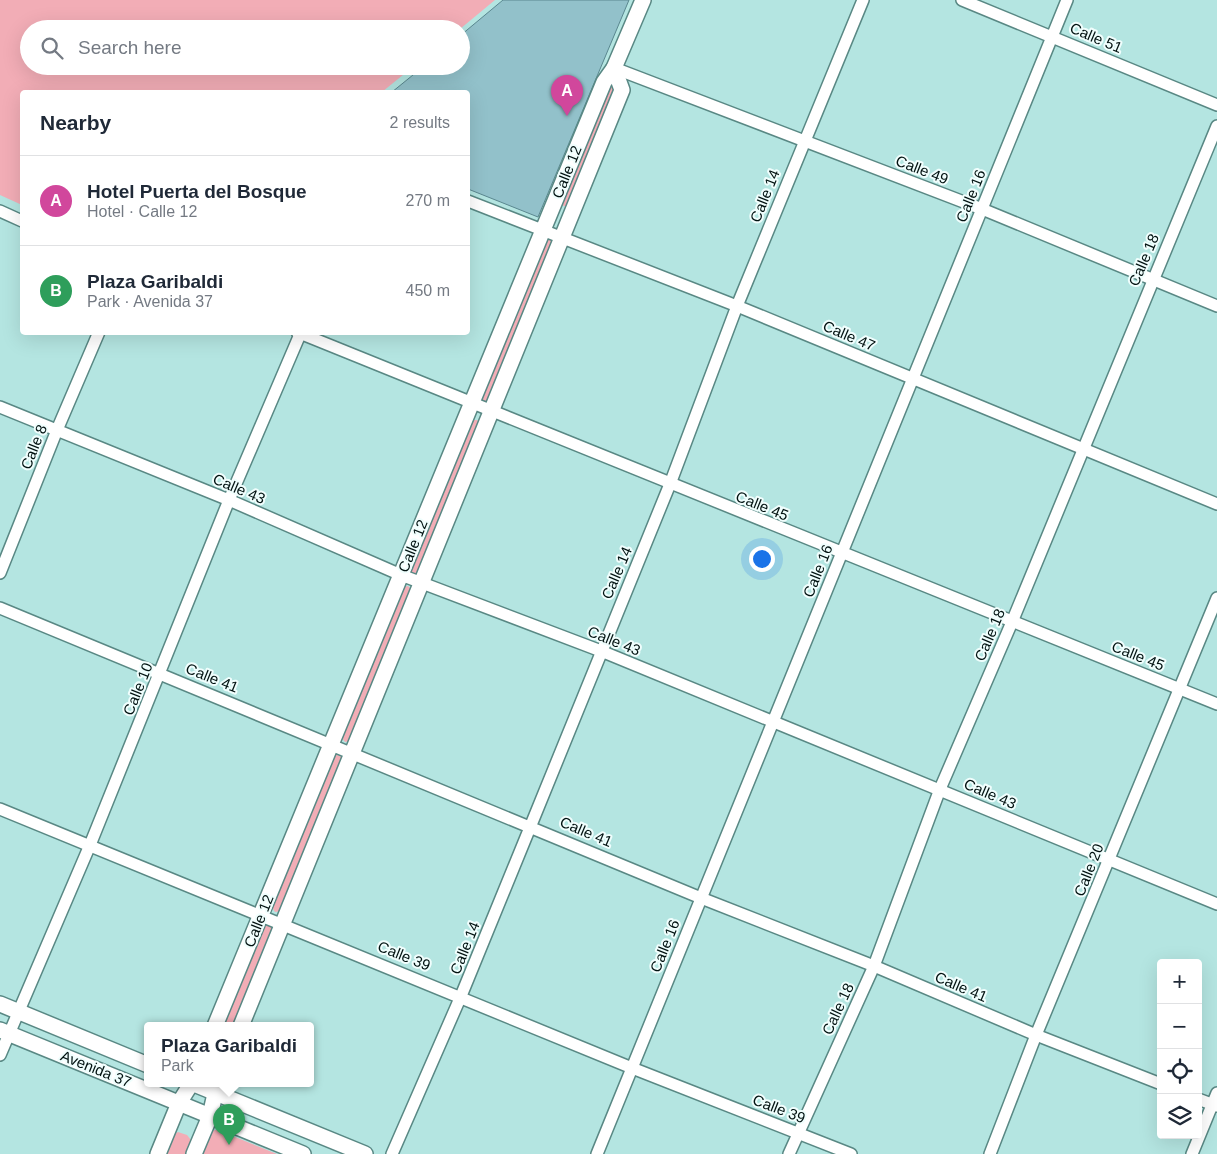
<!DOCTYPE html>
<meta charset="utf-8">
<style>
:root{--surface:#fff;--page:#f6f6f7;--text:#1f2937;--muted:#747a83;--line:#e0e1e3;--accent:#ea580c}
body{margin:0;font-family:Helvetica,sans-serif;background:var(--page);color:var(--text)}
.controls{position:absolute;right:15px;bottom:15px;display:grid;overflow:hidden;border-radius:5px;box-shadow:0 5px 20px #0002}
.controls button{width:45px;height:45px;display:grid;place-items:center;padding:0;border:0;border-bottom:1px solid var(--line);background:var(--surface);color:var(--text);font:25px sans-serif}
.you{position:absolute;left:761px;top:558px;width:18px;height:18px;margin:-12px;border:4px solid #fff;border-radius:50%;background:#1a73e8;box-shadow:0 0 0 8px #1a73e833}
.badge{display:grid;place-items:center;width:32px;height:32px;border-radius:50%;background:var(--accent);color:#fff;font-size:16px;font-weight:700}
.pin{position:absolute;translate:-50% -41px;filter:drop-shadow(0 1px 2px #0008)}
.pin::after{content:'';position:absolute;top:26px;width:18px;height:15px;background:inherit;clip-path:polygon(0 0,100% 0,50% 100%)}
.popup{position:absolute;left:144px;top:1022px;width:170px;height:65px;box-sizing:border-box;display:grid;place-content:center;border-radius:5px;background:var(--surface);filter:drop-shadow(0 1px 4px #0005);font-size:16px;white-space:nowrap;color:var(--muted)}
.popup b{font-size:19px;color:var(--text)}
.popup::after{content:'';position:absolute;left:50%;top:100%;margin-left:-10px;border:10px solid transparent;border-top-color:var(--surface)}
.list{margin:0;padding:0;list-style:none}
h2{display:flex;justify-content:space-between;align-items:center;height:65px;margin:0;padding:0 20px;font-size:21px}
h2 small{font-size:16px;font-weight:400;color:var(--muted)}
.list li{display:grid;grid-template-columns:32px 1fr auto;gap:15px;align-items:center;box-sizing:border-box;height:90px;padding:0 20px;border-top:1px solid var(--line)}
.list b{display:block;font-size:19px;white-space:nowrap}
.list p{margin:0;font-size:16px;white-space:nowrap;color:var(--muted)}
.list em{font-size:16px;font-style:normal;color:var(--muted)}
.icon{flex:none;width:28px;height:28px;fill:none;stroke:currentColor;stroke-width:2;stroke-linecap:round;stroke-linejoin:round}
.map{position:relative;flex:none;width:1217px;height:1154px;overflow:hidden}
.search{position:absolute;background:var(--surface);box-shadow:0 5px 20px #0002;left:20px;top:20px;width:450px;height:55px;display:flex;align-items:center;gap:12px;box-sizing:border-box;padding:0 18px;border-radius:28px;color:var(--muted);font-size:19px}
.panel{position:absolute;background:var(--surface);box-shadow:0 5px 20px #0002;left:20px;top:90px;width:450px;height:245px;border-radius:5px}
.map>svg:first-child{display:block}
</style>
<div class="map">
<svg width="1217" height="1154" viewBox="0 0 1217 1154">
<rect width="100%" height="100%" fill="#b4e5e1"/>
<g fill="#f2adb6">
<path d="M0 0H495L460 29H29V66H414L382 92H22V205L0 195Z"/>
<path d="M608 86 615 87 566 207 560 204Z"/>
<path d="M546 238 553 239 489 404 478 400Z"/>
<path d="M471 420H477L480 423 419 574H413L410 570Z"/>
<path d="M408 586 412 590 350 741 345 742 342 738 403 587Z"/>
<path d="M335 754 344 758 281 911 275 912 272 907Z"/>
<path d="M266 922 274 925 235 1026H222L264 924Z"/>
<path d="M215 1130H218L277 1154H200L212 1131Z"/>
<path d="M178 1132 187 1135 191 1140 187 1154H164L173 1135Z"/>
</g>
<path fill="#92c1ca" stroke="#5a878f" d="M503 0H629L538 217 468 189V92H392L424 66H461V35Z"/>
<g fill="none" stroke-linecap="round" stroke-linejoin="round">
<g stroke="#598884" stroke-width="14">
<g id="street">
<path d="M962 0 1217 105"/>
<path d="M614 68 982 209 1217 306"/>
<path d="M468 201 737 306 1217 504"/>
<path d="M0 211 22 221"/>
<path d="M297 332 1217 704"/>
<path d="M0 407 229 500 401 575 601 651 1217 904"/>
<path d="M0 573 57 430 99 332"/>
<path d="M0 608 701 898 874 966 1036 1035 1161 1084"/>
<path d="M0 809 632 1068 851 1154"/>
<path d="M0 1055 90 845 229 500 301 332"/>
<path d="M1198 1099 1217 1106"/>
<path d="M392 1154 461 996 531 825 670 484 737 306 863 0"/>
<path d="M597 1154 1067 0"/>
<path d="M789 1154 874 966 940 789 1012 622 1217 126"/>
<path d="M990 1154 1036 1035 1217 598"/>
<path d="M1192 1154 1217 1093"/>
</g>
</g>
<g stroke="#598884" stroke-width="18">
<g id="secondary">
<path d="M0 1004 148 1065"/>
<path d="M215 1026 604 82 614 68 643 0"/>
<path d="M241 1026 622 90 614 68"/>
<path d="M0 1030 303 1154"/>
<path d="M194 1084 365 1154"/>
<path d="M158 1154 179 1103 191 1084"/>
<path d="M194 1154 210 1116 217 1085"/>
</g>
</g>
<use href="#street" stroke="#fff" stroke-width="11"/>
<use href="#secondary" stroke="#fff" stroke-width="15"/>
</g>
<g text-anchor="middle" stroke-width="4" stroke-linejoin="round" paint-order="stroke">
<g font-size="15" fill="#011110" stroke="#f0fefd">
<text transform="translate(1096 38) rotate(23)" y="5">Calle 51</text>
<text transform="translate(922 170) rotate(21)" y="5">Calle 49</text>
<text transform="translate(567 172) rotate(-68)" y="5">Calle 12</text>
<text transform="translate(765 196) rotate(-68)" y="5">Calle 14</text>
<text transform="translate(971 196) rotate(-68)" y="5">Calle 16</text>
<text transform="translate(1144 260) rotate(-67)" y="5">Calle 18</text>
<text transform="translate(849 336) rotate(23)" y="5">Calle 47</text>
<text transform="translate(34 447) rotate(-68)" y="5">Calle 8</text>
<text transform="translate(239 489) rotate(23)" y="5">Calle 43</text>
<text transform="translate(762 506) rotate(22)" y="5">Calle 45</text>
<text transform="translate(413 546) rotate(-68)" y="5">Calle 12</text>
<text transform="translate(818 571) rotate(-68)" y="5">Calle 16</text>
<text transform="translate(617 573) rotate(-67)" y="5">Calle 14</text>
<text transform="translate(990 635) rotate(-67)" y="5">Calle 18</text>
<text transform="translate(614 641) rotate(22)" y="5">Calle 43</text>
<text transform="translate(1138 656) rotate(22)" y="5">Calle 45</text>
<text transform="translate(212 678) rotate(22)" y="5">Calle 41</text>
<text transform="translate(138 689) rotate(-68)" y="5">Calle 10</text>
<text transform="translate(990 794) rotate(23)" y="5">Calle 43</text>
<text transform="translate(586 832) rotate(23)" y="5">Calle 41</text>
<text transform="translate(1089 870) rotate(-68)" y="5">Calle 20</text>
<text transform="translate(259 921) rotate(-68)" y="5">Calle 12</text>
<text transform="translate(665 946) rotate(-68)" y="5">Calle 16</text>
<text transform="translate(465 948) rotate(-68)" y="5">Calle 14</text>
<text transform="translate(404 956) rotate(22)" y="5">Calle 39</text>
<text transform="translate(961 987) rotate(23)" y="5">Calle 41</text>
<text transform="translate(838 1009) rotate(-65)" y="5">Calle 18</text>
<text transform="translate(96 1069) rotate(22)" y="5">Avenida 37</text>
<text transform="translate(779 1109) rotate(21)" y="5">Calle 39</text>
</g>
</g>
</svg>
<div class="controls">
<button>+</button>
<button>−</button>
<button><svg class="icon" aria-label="locate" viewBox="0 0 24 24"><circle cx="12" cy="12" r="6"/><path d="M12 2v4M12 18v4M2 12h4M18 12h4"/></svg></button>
<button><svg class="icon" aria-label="layers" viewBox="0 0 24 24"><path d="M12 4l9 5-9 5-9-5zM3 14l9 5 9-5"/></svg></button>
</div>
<div class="you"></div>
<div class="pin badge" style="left:567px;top:116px;background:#d1479c">A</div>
<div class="pin badge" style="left:229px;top:1145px;background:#2e9e5b">B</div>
<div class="popup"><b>Plaza Garibaldi</b>Park</div>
<div class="search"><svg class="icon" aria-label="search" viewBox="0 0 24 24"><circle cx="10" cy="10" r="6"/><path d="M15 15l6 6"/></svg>Search here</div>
<section class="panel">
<h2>Nearby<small>2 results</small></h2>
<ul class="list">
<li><span class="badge" style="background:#d1479c">A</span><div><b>Hotel Puerta del Bosque</b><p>Hotel · Calle 12</p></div><em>270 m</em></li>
<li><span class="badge" style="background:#2e9e5b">B</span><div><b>Plaza Garibaldi</b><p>Park · Avenida 37</p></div><em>450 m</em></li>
</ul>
</section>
</div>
